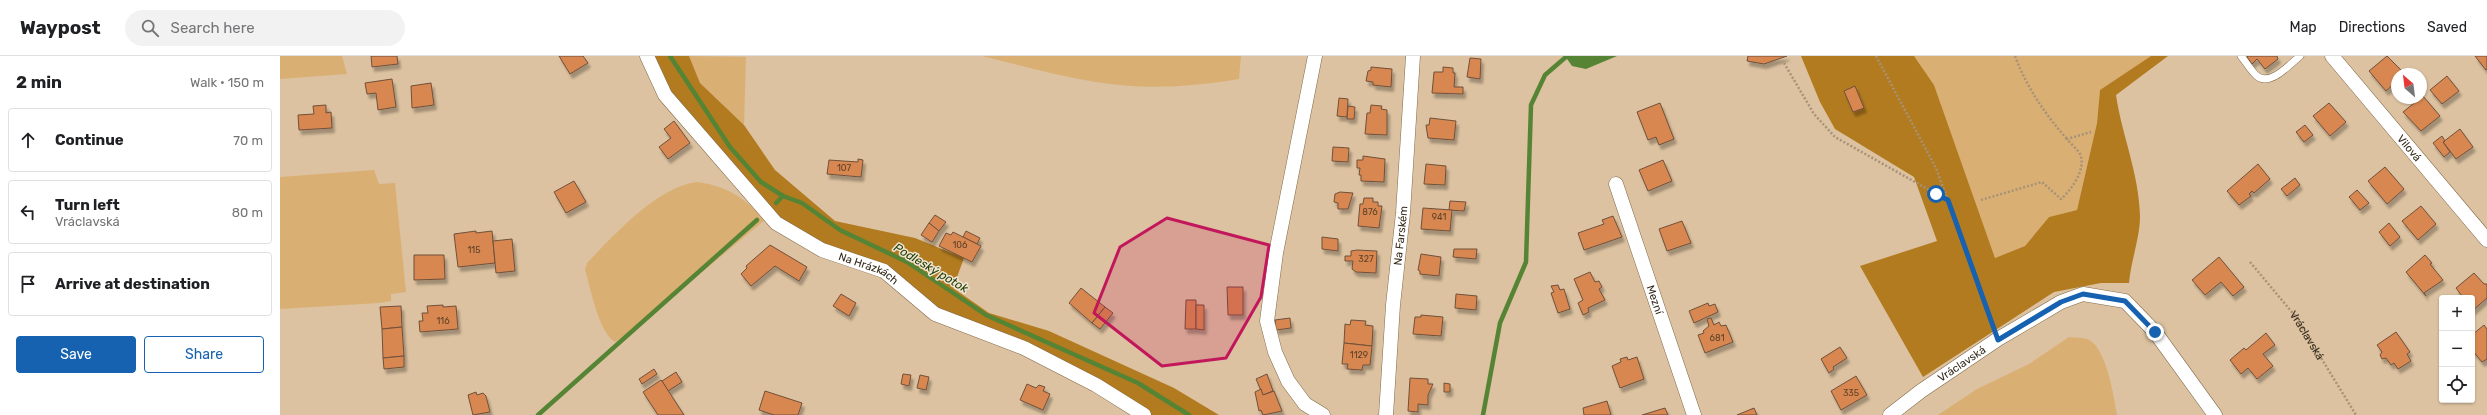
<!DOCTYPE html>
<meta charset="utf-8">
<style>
:root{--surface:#fff;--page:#f2f2f2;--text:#202124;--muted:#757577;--line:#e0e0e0;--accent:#1661b0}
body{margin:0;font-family:Rubik,sans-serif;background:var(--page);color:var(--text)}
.controls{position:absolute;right:12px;bottom:12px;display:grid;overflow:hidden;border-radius:4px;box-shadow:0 1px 3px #0004}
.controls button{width:36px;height:36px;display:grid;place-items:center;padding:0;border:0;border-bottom:1px solid var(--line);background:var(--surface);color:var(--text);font:20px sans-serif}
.compass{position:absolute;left:2111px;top:12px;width:36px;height:36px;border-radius:50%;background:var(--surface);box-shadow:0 1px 3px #0004;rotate:332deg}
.stop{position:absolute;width:12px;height:12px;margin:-9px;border:3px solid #1661b0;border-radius:50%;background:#fff}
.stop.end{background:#1661b0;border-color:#fff;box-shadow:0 1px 4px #0008}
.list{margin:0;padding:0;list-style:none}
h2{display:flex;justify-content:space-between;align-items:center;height:52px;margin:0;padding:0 16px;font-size:17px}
h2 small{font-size:13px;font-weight:400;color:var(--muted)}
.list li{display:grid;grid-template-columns:26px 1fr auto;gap:12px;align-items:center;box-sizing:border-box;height:64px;margin:0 8px 8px;padding:0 8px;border:1px solid var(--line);border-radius:4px}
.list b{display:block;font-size:15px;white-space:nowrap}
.list p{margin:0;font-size:13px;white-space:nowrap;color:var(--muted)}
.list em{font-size:13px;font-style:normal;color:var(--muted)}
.actions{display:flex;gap:8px;padding:12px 16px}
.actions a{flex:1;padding:9px 0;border:1px solid var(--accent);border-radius:4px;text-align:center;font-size:14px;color:var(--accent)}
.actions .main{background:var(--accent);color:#fff}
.icon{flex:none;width:22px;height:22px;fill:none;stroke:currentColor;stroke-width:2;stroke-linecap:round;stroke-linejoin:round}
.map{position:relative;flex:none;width:2207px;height:359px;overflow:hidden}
header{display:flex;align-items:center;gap:24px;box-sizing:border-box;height:56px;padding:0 20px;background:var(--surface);border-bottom:1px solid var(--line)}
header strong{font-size:19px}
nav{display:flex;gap:22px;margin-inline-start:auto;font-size:14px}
.search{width:280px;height:36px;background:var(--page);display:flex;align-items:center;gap:10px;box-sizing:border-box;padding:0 14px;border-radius:22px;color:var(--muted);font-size:15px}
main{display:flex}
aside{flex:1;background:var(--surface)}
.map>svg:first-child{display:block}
</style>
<header>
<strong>Waypost</strong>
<div class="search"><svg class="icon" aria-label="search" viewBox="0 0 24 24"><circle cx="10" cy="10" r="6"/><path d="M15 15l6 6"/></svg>Search here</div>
<nav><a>Map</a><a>Directions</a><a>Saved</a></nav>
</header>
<main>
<aside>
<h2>2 min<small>Walk · 150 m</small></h2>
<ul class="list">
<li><svg class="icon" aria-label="ahead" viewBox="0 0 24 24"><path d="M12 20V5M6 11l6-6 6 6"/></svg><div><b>Continue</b></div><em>70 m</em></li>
<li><svg class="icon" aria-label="left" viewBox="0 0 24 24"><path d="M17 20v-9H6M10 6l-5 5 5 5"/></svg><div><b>Turn left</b><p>Vráclavská</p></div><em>80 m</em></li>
<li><svg class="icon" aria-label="arrive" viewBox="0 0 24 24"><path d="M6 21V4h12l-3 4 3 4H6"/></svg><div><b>Arrive at destination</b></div></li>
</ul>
<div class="actions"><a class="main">Save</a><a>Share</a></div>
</aside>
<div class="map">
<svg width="2207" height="359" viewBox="0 0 2207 359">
<defs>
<filter id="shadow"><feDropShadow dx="2.5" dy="4.5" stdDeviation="1" flood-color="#0004"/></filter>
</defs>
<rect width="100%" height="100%" fill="#dcc2a0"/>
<g fill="#daaf74">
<path d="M0 0H62L67 18 0 23Z"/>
<path d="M409 0 466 1 464 69 420 27Z"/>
<path d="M702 0H961L959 23C912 31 862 34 816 26 778 20 740 9 702 0Z"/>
<path d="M1634 0H1871L1820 34 1817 67 1797 154 1769 161 1745 190 1715 202 1654 29Z"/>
<path d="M94 114 99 128 115 127 126 236 111 238V245L99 247 0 253V121Z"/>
<path d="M417 126C447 130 465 142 485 164L343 281 335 286C318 276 311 232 305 214L307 207C334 179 377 131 417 126Z"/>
<path d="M1789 281C1794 282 1802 281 1807 283 1826 289 1834 341 1837 359H1658L1697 333 1749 308Z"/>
</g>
<g fill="#b27b1f">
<path d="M370 0H409L420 27 464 69 495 114 555 165 635 182 684 202 673 232 709 257 769 275 894 332 939 359H870L657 256 604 212 543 191 499 166 388 38Z"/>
<path d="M1521 0H1634L1654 29 1715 202 1745 190 1769 161 1797 154 1817 67 1820 34 1871 0H1888L1836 39C1842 80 1859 117 1860 160 1860 182 1851 204 1849 227H1821L1774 236 1643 321 1580 210 1657 185 1634 121 1555 73 1540 46Z"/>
</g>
<path fill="#568435" d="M1285 0H1337L1306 13 1292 10Z"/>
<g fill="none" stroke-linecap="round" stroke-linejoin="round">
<g stroke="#568435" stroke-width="4.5">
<path d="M390 0 450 91 481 126 503 140 522 147 560 174 627 206 706 259 858 327 909 359"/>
<path d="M496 147 503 140"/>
<path d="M258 359 477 164"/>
<path d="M1203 359 1220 267 1246 206 1251 49 1265 19 1287 0"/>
</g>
</g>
<g fill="#d78750" stroke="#70503b" filter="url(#shadow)">
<path d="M91 0H117L118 8 92 11Z"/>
<path d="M279 0H303L308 7 290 18Z"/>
<path d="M1468 0H1507L1484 8 1467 5Z"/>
<path d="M1968 0H1997L1998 3 1985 13 1977 3 1972 8 1967 1Z"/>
<path d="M2107 0 2125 18H2117V25L2106 35 2089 15Z"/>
<path d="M2195 0H2207V13L2206 14Z"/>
<path d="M1190 2 1201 3 1200 23 1187 21Z"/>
<path d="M1091 11 1112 13 1111 31 1093 29V26L1086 25 1088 15 1091 14Z"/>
<path d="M1163 11 1173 12V17H1175L1174 31H1183V38L1152 37 1154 16H1163Z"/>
<path d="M2167 20 2179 35 2162 48 2150 34Z"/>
<path d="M112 23 116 51 98 54 96 37 87 38 85 27Z"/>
<path d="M151 27 154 49 132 52 131 30Z"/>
<path d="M1575 30 1584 52 1573 56 1564 35Z"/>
<path d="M2143 40 2160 60 2141 75 2123 56Z"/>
<path d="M1059 42 1068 43 1067 61 1057 60Z"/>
<path d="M1380 47 1394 83 1379 89 1376 81 1368 84 1357 56Z"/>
<path d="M2049 47 2066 66 2050 80 2033 60Z"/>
<path d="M46 49V57L51 56 52 72 19 74 18 59 34 58 33 50Z"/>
<path d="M1091 49 1102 50 1101 53 1107 54V79L1085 78 1087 57H1090Z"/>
<path d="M1068 50 1075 51 1074 63H1067Z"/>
<path d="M1150 62 1176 65 1174 84 1148 82 1146 69H1149Z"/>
<path d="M394 65 410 87 388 103 379 91 391 82 384 73Z"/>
<path d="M2025 69 2033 79 2024 86 2016 76Z"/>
<path d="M2180 73 2193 91 2176 103 2163 86Z"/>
<path d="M2162 80 2165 85 2163 86 2170 96 2164 101 2153 87Z"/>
<path d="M1053 91 1069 92 1068 106 1052 105Z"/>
<path d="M1083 100 1105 103 1104 126 1081 125V119H1079L1080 112H1077V104H1083Z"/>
<path d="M578 103 583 104 581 121 547 118 549 104 578 106Z"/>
<path d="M1383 104 1392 125 1368 135 1359 114Z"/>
<path d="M1146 108 1166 110 1165 129 1144 128Z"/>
<path d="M1978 108 1990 123 1974 137 1972 135 1969 138 1971 140 1959 149 1947 135Z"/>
<path d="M2105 111 2124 133 2107 148 2088 125Z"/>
<path d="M2015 122 2020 129 2007 140 2001 133Z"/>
<path d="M294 125 306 146 286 157 274 136Z"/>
<path d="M2077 134 2089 147 2080 154 2069 141Z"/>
<path d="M1060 136 1073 137 1068 153H1058V147L1054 146 1055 138Z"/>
<path d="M1084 142H1093V146H1098V150H1102L1099 172 1078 170 1080 148H1083Z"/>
<path d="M1170 145 1186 146 1184 155 1169 154Z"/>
<path d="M2141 150 2156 168 2138 184 2122 165Z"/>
<path d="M1143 152 1172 154 1170 175 1141 173Z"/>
<path d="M655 159 666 166 659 175 649 167Z"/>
<path d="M1333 160 1342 181 1304 194 1298 177 1324 168 1322 164Z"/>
<path d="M1402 165 1411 187 1387 195 1379 173Z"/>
<path d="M649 167 659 175 652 186 641 179Z"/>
<path d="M2109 167 2120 181 2110 190 2099 176Z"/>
<path d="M196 175V177L212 175 215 207 178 211 174 178Z"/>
<path d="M686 175 700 182 697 188 683 181Z"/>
<path d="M673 176 701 190 692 206 659 190 666 177 671 179Z"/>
<path d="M1042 181 1058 183V195L1042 193Z"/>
<path d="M232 183 235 215 216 217 213 185Z"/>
<path d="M490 189 527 211 519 225 495 210 471 230 461 218 467 212 466 210Z"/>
<path d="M1174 193H1197L1196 203 1173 201Z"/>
<path d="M1077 194 1097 195 1096 217 1076 216 1072 213 1073 205H1065V200H1071V195Z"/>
<path d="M1141 198 1161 201 1159 220 1140 218V215L1138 214Z"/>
<path d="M134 199H164L165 223 134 224Z"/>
<path d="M2145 199 2152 207 2150 208 2163 224 2144 237 2146 240 2126 216Z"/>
<path d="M1939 201 1964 231 1953 240 1941 226 1925 239 1912 224Z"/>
<path d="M1310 216 1315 226 1319 225 1322 231 1319 233 1325 244 1308 252 1309 256 1303 259 1298 247 1303 244 1294 223Z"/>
<path d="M2194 217 2204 228H2207V242L2192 255V242H2181L2182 240 2176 232Z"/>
<path d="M1278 229 1280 234 1284 233 1290 253 1278 257 1271 237 1274 236 1271 230Z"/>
<path d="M947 231H963V259H948Z"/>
<path d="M801 232 825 251 812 267 789 247Z"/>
<path d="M561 238 576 247 569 260 553 250Z"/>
<path d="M1176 238 1197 240 1196 254 1175 252Z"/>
<path d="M906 244H916V273H905Z"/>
<path d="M1428 247 1429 250 1435 248 1438 256 1414 267 1409 255Z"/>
<path d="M163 249V251L176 250 178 273 140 276 139 265H143L142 257H148L147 250Z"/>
<path d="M916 249H924V274L916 273Z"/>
<path d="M121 250 122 271 102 273 100 251Z"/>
<path d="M825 251 833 257 820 273 812 267Z"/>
<path d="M1141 259 1163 261 1161 280 1133 278 1135 261H1141Z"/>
<path d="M1010 262 1011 272 996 274 995 264Z"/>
<path d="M1431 262 1434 269 1439 266 1441 270 1446 269 1453 286 1425 297 1418 279 1424 277 1423 275 1429 270 1427 263Z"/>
<path d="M1071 264 1086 265 1085 269 1093 270 1092 290 1064 287 1065 268 1070 269Z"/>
<path d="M2204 269 2207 273V303L2202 306 2192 294V279Z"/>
<path d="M122 271 124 300 103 302 102 273Z"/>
<path d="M2116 276 2130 296 2127 298 2131 305 2118 313 2114 307 2111 309 2106 302 2102 303 2100 299 2102 296 2097 289Z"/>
<path d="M1986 277 1995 289 1983 298 1993 310 1977 323 1968 312 1961 318 1950 304 1964 292 1966 294Z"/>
<path d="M1064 287 1092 290 1090 309H1083L1082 314 1067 313 1068 308H1062Z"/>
<path d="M1560 291 1567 302 1553 311 1554 313 1549 317 1541 303Z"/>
<path d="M124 300V311L104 313 103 302Z"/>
<path d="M1347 301 1348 304 1357 301 1364 323 1340 332 1332 310 1341 306 1340 303Z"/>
<path d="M374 313 377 318 362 328 359 323Z"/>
<path d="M396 316 402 326 388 335 382 325Z"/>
<path d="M623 318 631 319 629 330 621 328Z"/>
<path d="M987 318 993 335 983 339 976 323Z"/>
<path d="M640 319 649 321 646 334 637 332Z"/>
<path d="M1576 320 1587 339 1561 354 1551 335Z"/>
<path d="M1130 322 1148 323V328H1153L1148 339V349L1138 348V356L1128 355Z"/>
<path d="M381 324 382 325 404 359H378L363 336Z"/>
<path d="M1164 327 1170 328V336H1164Z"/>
<path d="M747 328 756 332 759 329 765 331 763 335 770 338 763 354 740 344Z"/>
<path d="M981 333 983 339 994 335 1002 355 983 359 981 354 979 355 975 336Z"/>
<path d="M485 335 522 347 518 359H494L479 354Z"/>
<path d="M196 336 197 339 203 337 206 340 210 356 193 359 188 339Z"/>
<path d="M1327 345 1331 359H1304L1303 352Z"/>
<path d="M1385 352 1388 359H1362Z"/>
<path d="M1474 352 1477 359H1457Z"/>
</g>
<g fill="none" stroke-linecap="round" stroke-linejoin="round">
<g stroke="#816a4a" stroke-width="8">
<path id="service" d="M1961 0C1966 6 1971 15 1977 20 1990 31 2010 8 2020 0"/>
</g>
<g stroke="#816a4a" stroke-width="15">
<g id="minor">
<path id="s2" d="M367 0 385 39 496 167 542 194 604 215 655 258 744 292 816 329 864 359"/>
<path d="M1035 0 996 197 987 265 995 296 1008 325 1025 348 1043 359"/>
<path id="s3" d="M2052 0 2207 184"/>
<path id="s4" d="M1336 128 1414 359"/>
<path id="s5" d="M1106 359 1113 249 1123 157 1133 0"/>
<path id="s6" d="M1610 359 1641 335 1718 283 1781 246 1803 238 1845 245 1875 276 1935 359"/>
</g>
</g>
<g stroke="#a79277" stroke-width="2.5" stroke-dasharray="2 2" stroke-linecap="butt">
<path d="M1596 0 1656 112 1713 271"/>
<path d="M1735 0C1747 32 1765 58 1787 83"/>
<path d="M1504 7 1534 58 1555 81 1667 144"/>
<path d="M1701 144 1762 126 1781 143C1791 134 1807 113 1800 98 1797 93 1791 88 1787 83L1811 76"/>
<path id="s1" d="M1970 206 2016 261 2076 359"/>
</g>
<use href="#service" stroke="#fff" stroke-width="7"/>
<use href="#minor" stroke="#fff" stroke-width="14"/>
</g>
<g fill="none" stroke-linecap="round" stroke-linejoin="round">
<path stroke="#1661b0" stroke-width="5" d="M1656 138 1668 144 1718 284 1781 246 1803 238 1845 245 1875 276"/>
</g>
<path fill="#c2185b" fill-opacity="0.2" stroke="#c2185b" stroke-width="3" stroke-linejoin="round" d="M887 162 989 189 981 241 946 302 882 310 814 257 840 191Z"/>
<g text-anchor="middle" stroke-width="3" stroke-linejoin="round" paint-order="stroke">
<g font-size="9" fill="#5e422a">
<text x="564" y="115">107</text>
<text x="1090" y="159">876</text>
<text x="1159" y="164">941</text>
<text x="680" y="192">106</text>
<text x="194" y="197">115</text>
<text x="1086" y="206">327</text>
<text x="163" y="268">116</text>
<text x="1437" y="285">681</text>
<text x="1079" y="302">1129</text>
<text x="1571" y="340">335</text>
</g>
<g font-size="11" fill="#352b1d" stroke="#f2e5d4">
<text dy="4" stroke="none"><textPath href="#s3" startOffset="120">Vilová</textPath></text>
<text dy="4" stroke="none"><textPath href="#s5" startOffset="180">Na Farském</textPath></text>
<text dy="4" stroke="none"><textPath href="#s2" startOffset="316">Na Hrázkách</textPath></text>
<text dy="4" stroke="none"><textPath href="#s4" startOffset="122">Mezní</textPath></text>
<text dy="4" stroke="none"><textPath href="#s1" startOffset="93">Vráclavská</textPath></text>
<text dy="4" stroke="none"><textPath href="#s6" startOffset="88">Vráclavská</textPath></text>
</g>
<g font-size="12" font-style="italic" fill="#203f04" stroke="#f2e5d4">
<text transform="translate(651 212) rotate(31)" y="4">Podleský potok</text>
</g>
</g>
</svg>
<div class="controls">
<button>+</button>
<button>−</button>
<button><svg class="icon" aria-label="locate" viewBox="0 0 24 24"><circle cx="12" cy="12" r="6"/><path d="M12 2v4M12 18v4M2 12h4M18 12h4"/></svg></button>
</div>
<svg class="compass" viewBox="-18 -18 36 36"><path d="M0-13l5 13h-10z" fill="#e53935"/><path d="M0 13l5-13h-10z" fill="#757577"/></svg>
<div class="stop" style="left:1656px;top:138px"></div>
<div class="stop end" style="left:1875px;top:276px"></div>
</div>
</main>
